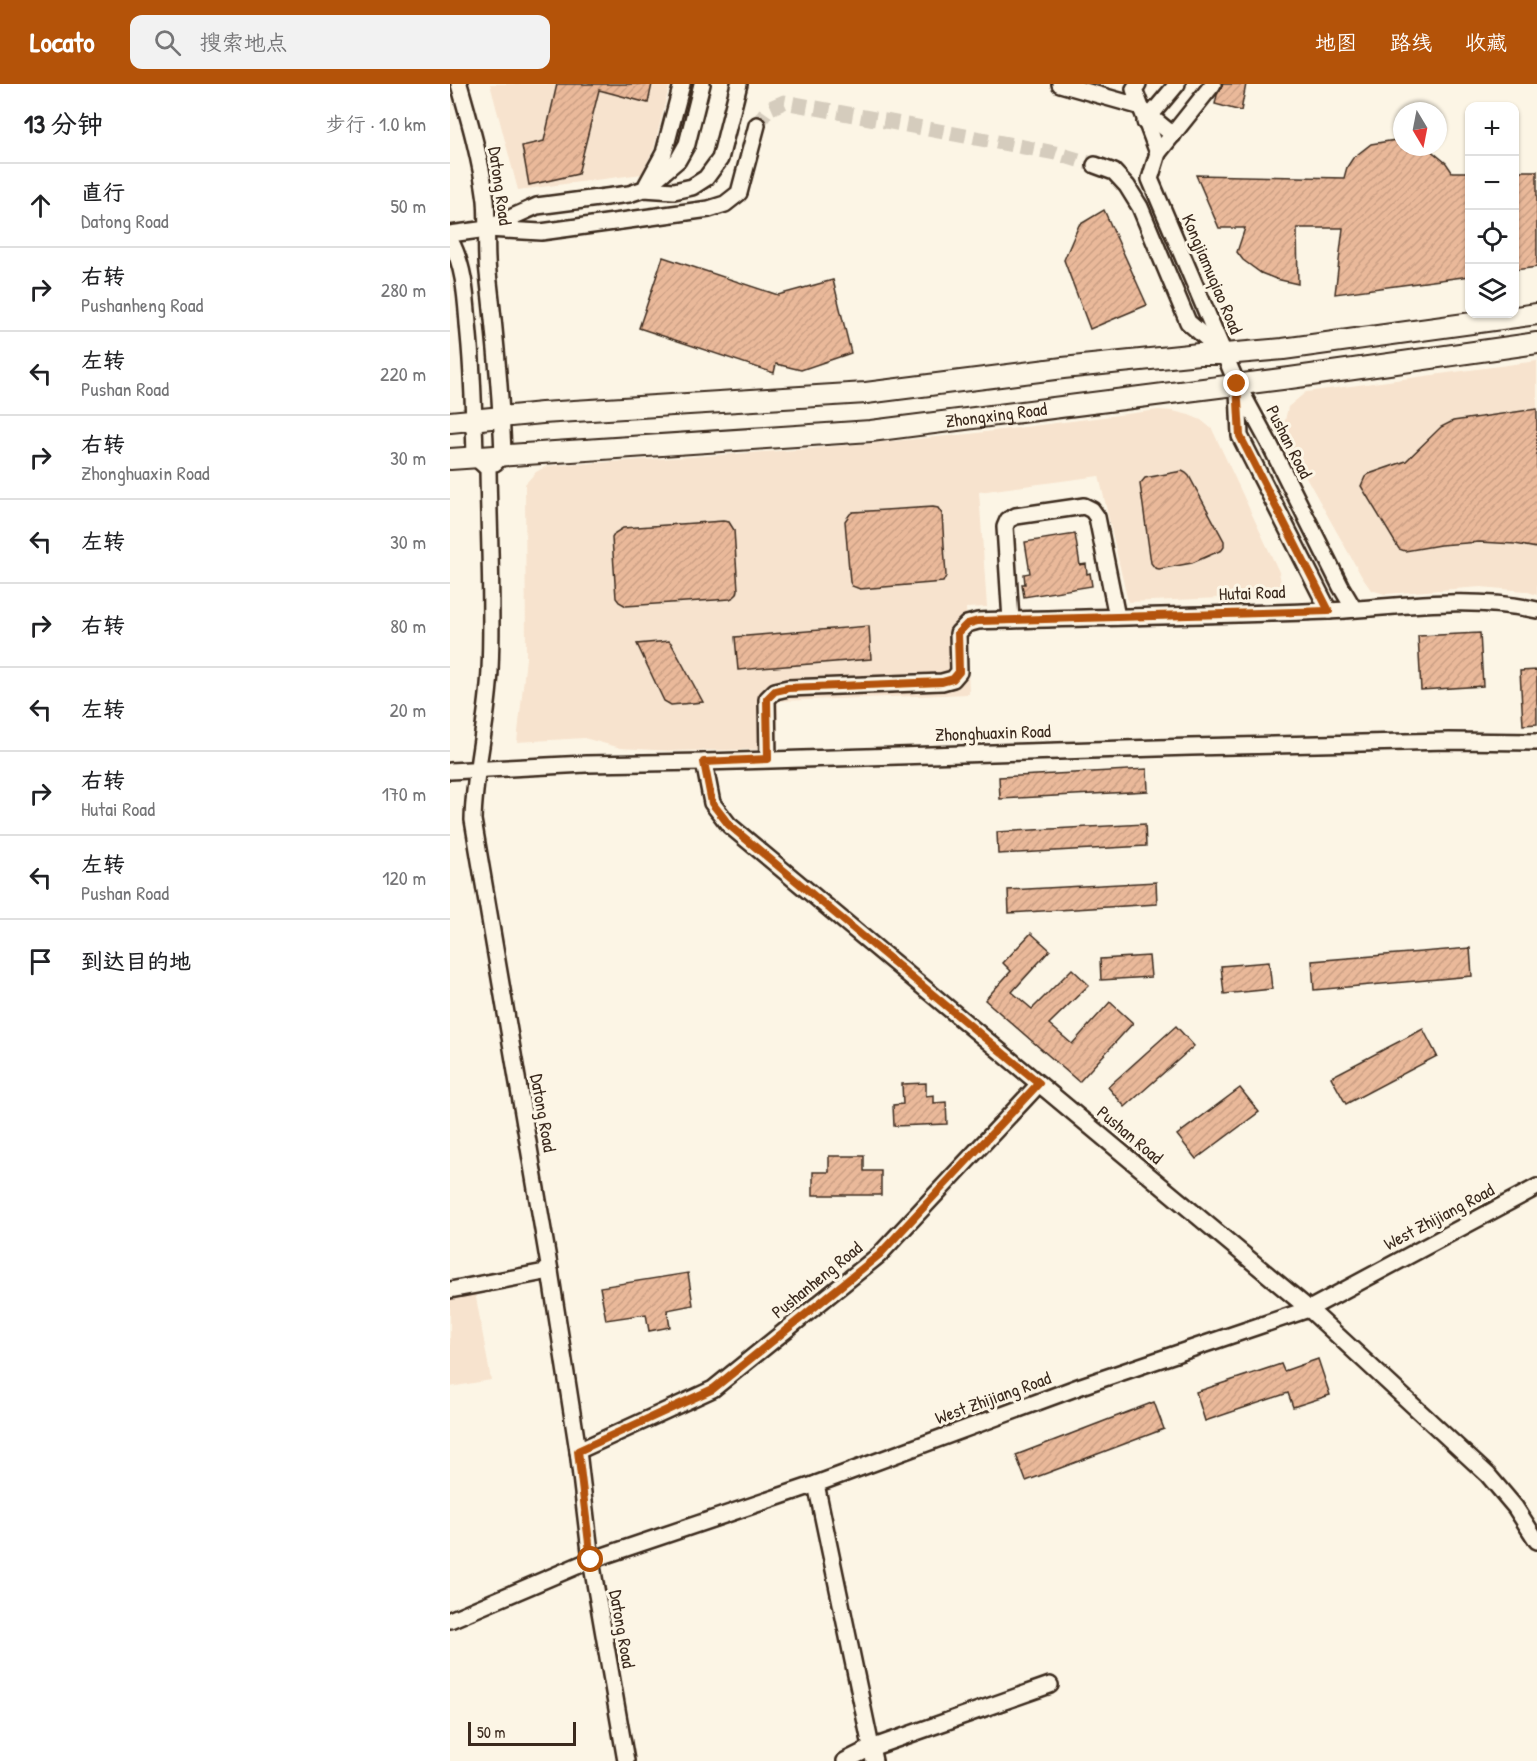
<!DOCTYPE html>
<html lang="zh">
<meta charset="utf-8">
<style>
:root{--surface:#fff;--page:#f2f2f2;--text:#202124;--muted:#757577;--line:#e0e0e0;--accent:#b45309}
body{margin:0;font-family:"Patrick Hand","LXGW WenKai TC",sans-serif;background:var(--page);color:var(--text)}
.controls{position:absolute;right:18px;top:18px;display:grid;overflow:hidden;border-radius:12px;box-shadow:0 2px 4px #0004}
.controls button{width:54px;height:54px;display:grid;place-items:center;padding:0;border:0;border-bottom:2px solid var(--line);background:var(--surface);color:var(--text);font:30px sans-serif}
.compass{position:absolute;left:943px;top:18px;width:54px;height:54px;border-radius:50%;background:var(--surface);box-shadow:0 2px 4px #0004;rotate:170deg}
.scale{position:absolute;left:18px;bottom:15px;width:108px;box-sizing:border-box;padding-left:6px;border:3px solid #3b2a1e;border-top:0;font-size:16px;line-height:21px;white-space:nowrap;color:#3b2a1e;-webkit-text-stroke:4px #fcf5e5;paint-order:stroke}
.stop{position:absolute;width:18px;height:18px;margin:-14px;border:4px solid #b45309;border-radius:50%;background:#fff}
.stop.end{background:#b45309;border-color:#fff;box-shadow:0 2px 6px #0008}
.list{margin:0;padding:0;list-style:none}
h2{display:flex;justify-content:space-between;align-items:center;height:78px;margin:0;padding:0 24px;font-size:26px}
h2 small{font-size:20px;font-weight:400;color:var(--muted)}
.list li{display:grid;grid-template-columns:39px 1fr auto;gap:18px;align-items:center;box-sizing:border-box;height:84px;padding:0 24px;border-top:2px solid var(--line)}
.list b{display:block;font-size:22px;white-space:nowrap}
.list p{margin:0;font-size:20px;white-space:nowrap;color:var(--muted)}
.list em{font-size:20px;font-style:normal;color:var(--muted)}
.icon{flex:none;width:33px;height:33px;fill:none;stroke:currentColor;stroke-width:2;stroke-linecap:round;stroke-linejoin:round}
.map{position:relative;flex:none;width:1087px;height:1677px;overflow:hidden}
header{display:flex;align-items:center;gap:36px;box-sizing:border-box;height:84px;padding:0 30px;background:var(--accent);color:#fff}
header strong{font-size:28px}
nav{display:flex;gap:33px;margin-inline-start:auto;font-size:21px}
.search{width:420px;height:54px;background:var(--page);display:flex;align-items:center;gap:15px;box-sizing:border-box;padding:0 21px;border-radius:12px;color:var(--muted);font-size:22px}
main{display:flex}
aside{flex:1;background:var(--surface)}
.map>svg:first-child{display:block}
</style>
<header>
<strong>Locato</strong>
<div class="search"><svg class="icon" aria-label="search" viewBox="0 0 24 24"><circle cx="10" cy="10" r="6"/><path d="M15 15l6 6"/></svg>搜索地点</div>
<nav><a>地图</a><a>路线</a><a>收藏</a></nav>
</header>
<main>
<aside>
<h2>13 分钟<small>步行 · 1.0 km</small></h2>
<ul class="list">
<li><svg class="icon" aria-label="ahead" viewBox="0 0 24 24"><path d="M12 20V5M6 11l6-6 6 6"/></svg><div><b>直行</b><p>Datong Road</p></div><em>50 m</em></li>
<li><svg class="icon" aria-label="right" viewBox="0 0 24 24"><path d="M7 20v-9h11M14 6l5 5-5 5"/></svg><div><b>右转</b><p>Pushanheng Road</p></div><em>280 m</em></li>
<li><svg class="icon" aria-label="left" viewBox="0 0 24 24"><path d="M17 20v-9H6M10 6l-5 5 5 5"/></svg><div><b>左转</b><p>Pushan Road</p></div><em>220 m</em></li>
<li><svg class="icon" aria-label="right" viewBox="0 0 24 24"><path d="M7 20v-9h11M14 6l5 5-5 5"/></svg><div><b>右转</b><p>Zhonghuaxin Road</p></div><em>30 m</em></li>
<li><svg class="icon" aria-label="left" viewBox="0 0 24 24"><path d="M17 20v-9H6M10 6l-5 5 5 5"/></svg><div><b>左转</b></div><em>30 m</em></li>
<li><svg class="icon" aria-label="right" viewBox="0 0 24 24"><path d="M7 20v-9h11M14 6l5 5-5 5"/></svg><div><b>右转</b></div><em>80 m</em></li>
<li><svg class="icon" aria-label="left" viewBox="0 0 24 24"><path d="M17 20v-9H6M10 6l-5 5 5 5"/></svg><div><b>左转</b></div><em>20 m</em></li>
<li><svg class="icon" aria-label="right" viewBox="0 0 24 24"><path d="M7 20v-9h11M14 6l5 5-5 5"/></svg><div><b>右转</b><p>Hutai Road</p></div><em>170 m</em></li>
<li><svg class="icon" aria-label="left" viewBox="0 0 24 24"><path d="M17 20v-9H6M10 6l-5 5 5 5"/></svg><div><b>左转</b><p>Pushan Road</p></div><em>120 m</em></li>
<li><svg class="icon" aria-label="arrive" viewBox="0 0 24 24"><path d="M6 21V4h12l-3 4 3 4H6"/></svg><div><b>到达目的地</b></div></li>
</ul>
</aside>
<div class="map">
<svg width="1087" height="1677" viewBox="0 0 1087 1677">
<defs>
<pattern id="building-hatch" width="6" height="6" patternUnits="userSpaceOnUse" patternTransform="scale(1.5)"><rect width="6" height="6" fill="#eab99a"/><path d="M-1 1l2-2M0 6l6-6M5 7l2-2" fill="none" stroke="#ca9f84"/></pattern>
</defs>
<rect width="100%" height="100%" fill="#fcf5e5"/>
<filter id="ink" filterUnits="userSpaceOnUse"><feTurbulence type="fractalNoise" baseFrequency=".0167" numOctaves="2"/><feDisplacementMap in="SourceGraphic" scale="12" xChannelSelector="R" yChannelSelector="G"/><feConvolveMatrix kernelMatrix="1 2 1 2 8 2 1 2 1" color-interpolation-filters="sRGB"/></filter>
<g filter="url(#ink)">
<g fill="#f7e3ce">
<path d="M40 0H220L204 64 192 90 68 106Z"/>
<path d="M1087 277V511L1075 507 1031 503 935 510 921 506 912 493 832 350 838 323 856 308Z"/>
<path d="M708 326 723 327 739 331 751 336 762 345 829 488 831 498 828 507 817 512 678 518 649 392 529 408 537 523 516 524 519 610 328 617V665L221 667 171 664 134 654 67 658 76 574 75 400 86 388 97 382 345 366 519 350Z"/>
<path d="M23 1197 41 1296 0 1303V1201Z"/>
</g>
<g fill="url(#building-hatch)" stroke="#3b2a1e" stroke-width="1.5">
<path d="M107 0H202L198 19 149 6 128 90 79 101 72 62 94 57Z"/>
<path d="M773 0H796L791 27 765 20 767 11Z"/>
<path d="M952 55V63H974L979 65 996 79 1002 88H1020V192L885 210 893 144H847L848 200 826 195 811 189 793 176 787 168 795 144H769L746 91 894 94 897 83 903 74 921 60Z"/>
<path d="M1065 87H1087V183L1065 186Z"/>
<path d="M654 126 697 221 640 245 614 176 629 141Z"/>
<path d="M213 173 328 211 383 196 401 269 351 286 326 280 324 289 189 244Z"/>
<path d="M1087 325V464L1065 460 1030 458 990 461 955 467 949 465 911 402 915 393 919 390 956 377 991 343 1003 337Z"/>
<path d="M732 387 736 389 739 392 774 457V463L772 466 742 479 709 485 705 484 701 479 690 400 695 394Z"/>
<path d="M483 423 488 424 492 430 496 492 493 498 410 505 402 502 400 498 395 437 400 430 403 428Z"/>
<path d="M273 437 279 438 284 446 288 506 287 510 284 513 280 515 176 522 169 518 166 514 162 454 165 449 173 444Z"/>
<path d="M625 450 630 481 636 480 637 490 640 489 642 502 574 513 572 500H575L574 490 580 489 575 458Z"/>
<path d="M419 542 421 575 288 586 285 553Z"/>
<path d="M1030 549 1033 602 971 606 968 552Z"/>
<path d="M219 557 221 559 253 618 221 621 214 617 187 560Z"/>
<path d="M1087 586V640L1073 641 1070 587Z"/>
<path d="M697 685 698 707 550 715 549 693Z"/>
<path d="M695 740 696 762 548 770 547 748Z"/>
<path d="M706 798 707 820 559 829 558 806Z"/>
<path d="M581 849 600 866 562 908 582 925 622 885 639 901 599 940 622 960 660 918 683 939 629 998 535 916 561 887 553 879Z"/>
<path d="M1020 864 1022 892 864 906 862 877Z"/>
<path d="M699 872 701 893 651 896 650 875Z"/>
<path d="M819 878 822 905 774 910 771 882Z"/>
<path d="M726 942 744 962 675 1023 658 1003Z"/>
<path d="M973 945 987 972 896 1020 881 993Z"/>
<path d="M476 999V1012L484 1011V1019L496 1018 497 1040 444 1042 443 1021 453 1020 452 1000Z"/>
<path d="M790 1004 809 1028 746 1075 727 1051Z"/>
<path d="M379 1072H414V1087H431V1111H363V1088H379Z"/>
<path d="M238 1189 243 1221 217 1226 220 1243 199 1247 196 1230 156 1236 150 1203Z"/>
<path d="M868 1275 880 1311 843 1323 838 1309 755 1337 746 1308 831 1280 834 1287Z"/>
<path d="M704 1318 714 1345 576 1397 566 1371Z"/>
</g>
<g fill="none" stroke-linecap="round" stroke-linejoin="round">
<path stroke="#d5ccbd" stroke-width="15" stroke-dasharray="15 8" stroke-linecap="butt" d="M307 41 318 25 334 18 605 69 645 81"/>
<g stroke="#3b2a1e" stroke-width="20">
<g id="minor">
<path d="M9 0C20 38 31 77 36 116 38 140 35 164 38 189 45 250 51 309 53 371L45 379"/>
<path d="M610 0 688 22 723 51"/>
<path d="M688 0 684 5 708 69"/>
<path d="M763 0 708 69 700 95 787 300 820 361 891 503 904 525"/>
<path d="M695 38 727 0"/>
<path d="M645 81 664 88 677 102 690 123 738 238 770 266"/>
<path d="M197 100 214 69 232 0"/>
<path d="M194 105 228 76 237 60 252 0"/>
<path d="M40 143 87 122 179 110 194 105 224 107 242 103 256 94 270 75 289 0"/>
<path d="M0 150 37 145 91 148 259 125 275 120 289 109 307 41"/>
<path d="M0 156C16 185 16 219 19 251 23 292 24 332 25 373L38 385C39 452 43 519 40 586 38 637 24 686 23 736L100 1187 128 1367 141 1476 176 1677"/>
<path d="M788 306 790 352 879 527"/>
<path d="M561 536 555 443 558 436 566 432 634 422 642 426 647 433 667 533"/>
<path d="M318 675 317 615 325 607 338 604 492 598 503 595 509 588 508 549 517 540 528 537C645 533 762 532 878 527 948 523 1018 511 1087 526"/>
<path d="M254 678 262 719 279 741 859 1225 1038 1391 1065 1423 1087 1457"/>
<path d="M0 687 136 680 254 678 741 663 999 657 1087 658"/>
<path d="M0 1206 100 1187"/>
<path d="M128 1367 263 1305 429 1171 589 1000"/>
<path d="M366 1400 424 1677"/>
<path d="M0 1536 141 1476 366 1400 631 1302 859 1225 1087 1103"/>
<path d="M395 1677 421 1664 600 1601"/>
</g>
</g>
<g stroke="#3b2a1e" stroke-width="24">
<g id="major">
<path d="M0 338 92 329 416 309 613 284 749 270H775L833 265 1087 230"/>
<path id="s1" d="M0 375 421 347 840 294 1087 259"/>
</g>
</g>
<use href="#minor" stroke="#fcf5e5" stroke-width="15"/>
<use href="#major" stroke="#fcf5e5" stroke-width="20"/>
</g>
</g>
<g fill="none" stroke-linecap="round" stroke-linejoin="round" filter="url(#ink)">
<path stroke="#b45309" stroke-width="8" d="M141 1476 128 1367 263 1305 429 1171 589 999 279 741 262 719 254 678 318 675 317 615 325 607 338 604 492 598 503 595 509 588 508 549 517 540 528 537 879 527 790 352 787 300"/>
</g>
<g text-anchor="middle" stroke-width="6" stroke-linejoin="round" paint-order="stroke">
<g font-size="18" fill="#3b2a1e" stroke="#fcf5e5">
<text transform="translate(50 102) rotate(82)" y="6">Datong Road</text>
<text transform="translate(762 190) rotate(67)" y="6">Kongjiamuqiao Road</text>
<text dy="6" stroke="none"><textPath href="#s1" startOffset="548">Zhongxing Road</textPath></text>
<text transform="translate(839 358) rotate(63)" y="6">Pushan Road</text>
<text transform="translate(802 509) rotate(-2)" y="6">Hutai Road</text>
<text transform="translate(543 649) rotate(-2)" y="6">Zhonghuaxin Road</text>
<text transform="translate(93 1029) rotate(80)" y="6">Datong Road</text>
<text transform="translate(680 1051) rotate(40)" y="6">Pushan Road</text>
<text transform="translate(989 1133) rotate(-28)" y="6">West Zhijiang Road</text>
<text transform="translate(367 1196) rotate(-39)" y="6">Pushanheng Road</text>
<text transform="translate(543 1314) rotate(-20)" y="6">West Zhijiang Road</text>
<text transform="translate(172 1545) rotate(80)" y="6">Datong Road</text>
</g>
</g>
</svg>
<div class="controls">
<button>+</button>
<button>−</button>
<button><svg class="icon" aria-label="locate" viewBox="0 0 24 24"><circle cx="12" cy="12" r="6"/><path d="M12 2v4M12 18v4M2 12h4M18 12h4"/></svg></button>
<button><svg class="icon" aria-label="layers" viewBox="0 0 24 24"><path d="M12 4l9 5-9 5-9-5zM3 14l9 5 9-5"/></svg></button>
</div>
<svg class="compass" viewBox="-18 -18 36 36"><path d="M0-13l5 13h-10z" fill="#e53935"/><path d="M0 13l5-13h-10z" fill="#757577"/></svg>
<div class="scale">50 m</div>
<div class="stop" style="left:141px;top:1476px"></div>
<div class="stop end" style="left:787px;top:300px"></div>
</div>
</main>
